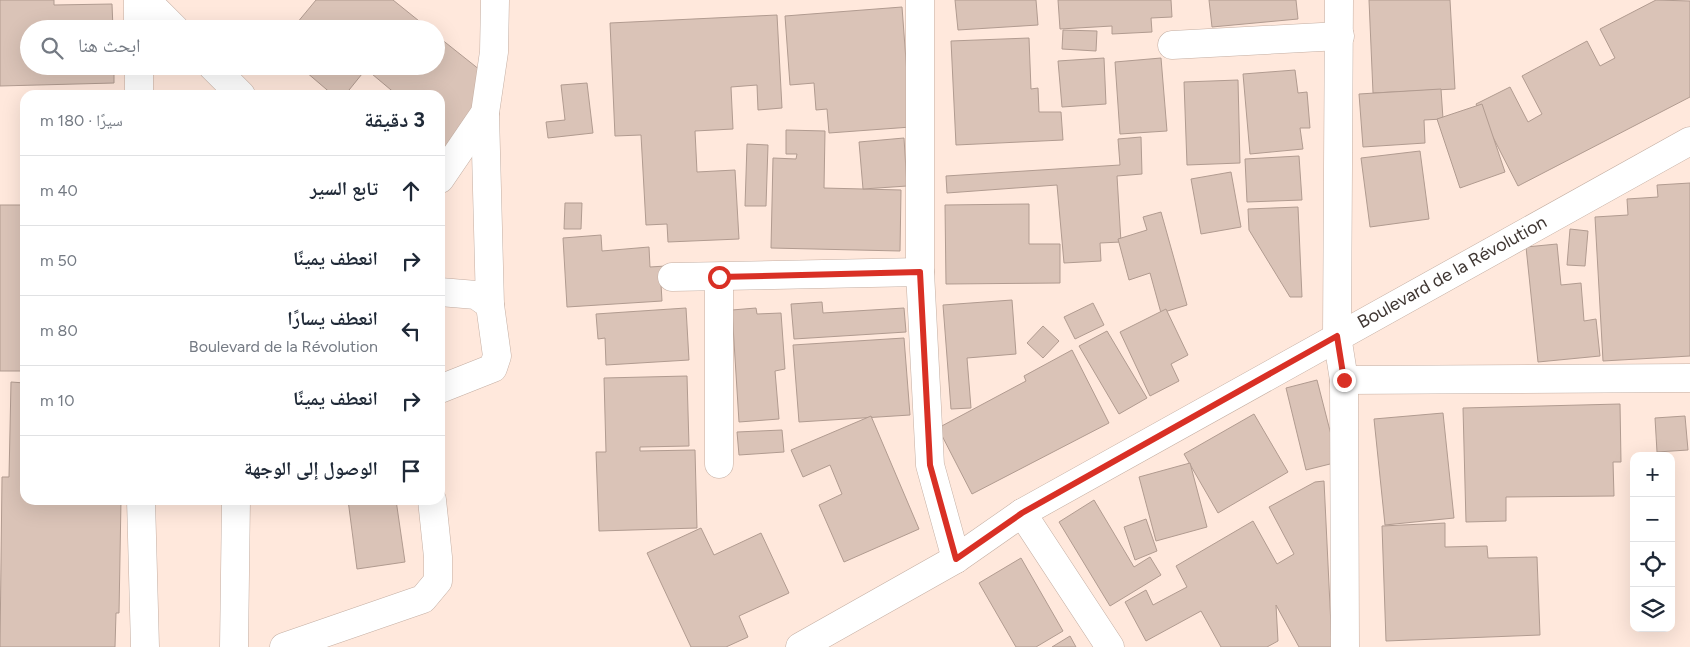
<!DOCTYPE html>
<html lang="ar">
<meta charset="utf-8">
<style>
:root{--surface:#fff;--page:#f2f2f3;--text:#1f2937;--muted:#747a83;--line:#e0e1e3}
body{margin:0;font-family:Figtree,"Noto Naskh Arabic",sans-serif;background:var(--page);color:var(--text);direction:rtl}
.controls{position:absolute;right:15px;bottom:15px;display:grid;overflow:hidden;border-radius:10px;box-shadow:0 5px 20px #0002}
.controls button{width:45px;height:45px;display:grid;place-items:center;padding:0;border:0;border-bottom:1px solid var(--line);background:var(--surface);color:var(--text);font:25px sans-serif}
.stop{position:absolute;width:15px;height:15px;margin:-11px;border:4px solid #d93025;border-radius:50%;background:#fff}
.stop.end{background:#d93025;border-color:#fff;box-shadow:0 1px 5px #0008}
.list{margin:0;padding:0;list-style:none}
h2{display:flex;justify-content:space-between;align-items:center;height:65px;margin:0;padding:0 20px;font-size:21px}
h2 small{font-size:16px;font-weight:400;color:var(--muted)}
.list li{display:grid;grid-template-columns:32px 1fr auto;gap:15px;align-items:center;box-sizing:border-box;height:70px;padding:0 20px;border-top:1px solid var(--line)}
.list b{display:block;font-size:19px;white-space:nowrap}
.list p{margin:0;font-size:16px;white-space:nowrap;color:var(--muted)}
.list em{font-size:16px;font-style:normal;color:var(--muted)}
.icon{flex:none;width:28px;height:28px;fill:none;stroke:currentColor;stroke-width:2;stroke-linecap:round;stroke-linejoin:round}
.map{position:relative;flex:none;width:1690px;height:647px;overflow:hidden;direction:ltr}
.search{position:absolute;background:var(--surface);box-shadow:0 5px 20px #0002;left:20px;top:20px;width:425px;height:55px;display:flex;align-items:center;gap:12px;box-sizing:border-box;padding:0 18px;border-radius:28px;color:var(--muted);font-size:19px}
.panel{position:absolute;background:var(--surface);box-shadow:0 5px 20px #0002;left:20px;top:90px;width:425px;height:415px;border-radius:15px;direction:rtl}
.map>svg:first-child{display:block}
</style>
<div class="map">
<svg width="1690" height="647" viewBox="0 0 1690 647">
<rect width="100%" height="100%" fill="#ffe8dc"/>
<g fill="#dac3b7" stroke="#b19b90">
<path d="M0 0H54V5L112 4 113 29H29V66H114V83L0 86Z"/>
<path d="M316 0H393L429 29H292Z"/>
<path d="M955 0H1036L1038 25 958 30Z"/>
<path d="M1058 0H1171L1172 17 1151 18 1152 32 1112 34V26L1060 29Z"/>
<path d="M1209 0H1296L1298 19 1212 27Z"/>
<path d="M1369 0H1450L1455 89 1373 93Z"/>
<path d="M1656 0 1690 1V97L1518 186 1476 104 1510 87 1528 122 1542 114 1522 76 1587 41 1600 66 1615 58 1600 29Z"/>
<path d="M902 7 911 127 829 133 827 109 816 110 814 83 790 85 785 16Z"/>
<path d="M777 15 782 108 758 110 757 85 731 87 733 129 695 131 697 172 735 170 739 239 668 242 667 224 646 225 641 135 615 136 610 23Z"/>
<path d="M1063 30 1097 31 1096 51 1062 49Z"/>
<path d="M436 35 480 70 488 132 440 192V95H397L366 69 345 95H333L299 66H436Z"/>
<path d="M1029 38 1031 89 1038 88 1039 112H1061L1063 140 956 145 951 41Z"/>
<path d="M1104 58 1106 104 1062 107 1058 61Z"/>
<path d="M1161 58 1167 131 1120 134 1115 62Z"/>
<path d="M1295 70 1298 93 1307 92 1310 128H1300L1303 149 1250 154 1243 74Z"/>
<path d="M1238 80 1240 163 1187 165 1184 82Z"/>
<path d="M587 83 593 133 548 138 546 122 565 120 561 85Z"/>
<path d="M1441 89 1443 119 1424 120 1425 143 1363 147 1359 94Z"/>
<path d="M1482 104 1505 172 1460 188 1437 119Z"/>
<path d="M786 130 825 131 824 188 901 190 900 251 771 248 773 158 796 159 797 154H786Z"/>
<path d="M1141 137 1142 174 1117 176 1121 242 1100 243 1101 261 1064 263 1057 185 947 193 946 176 1120 165 1118 139Z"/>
<path d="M904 138 907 186 863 189 859 142Z"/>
<path d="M747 144 768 145 766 206H745Z"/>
<path d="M1420 151 1429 219 1370 227 1361 158Z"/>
<path d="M1299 156 1302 200 1247 202 1245 159Z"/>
<path d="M1231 172 1241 227 1201 234 1191 179Z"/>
<path d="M1690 183V356L1603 361 1595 217 1628 215 1627 199 1658 197 1657 185Z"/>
<path d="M565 203H582L581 229H564Z"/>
<path d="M1029 204V244H1060V283L946 284 945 205Z"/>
<rect x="0" y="205" width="25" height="166"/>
<path d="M1298 207 1302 297H1290L1249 230 1248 209Z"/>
<path d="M1161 212 1187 305 1161 313 1150 273 1129 280 1118 239 1147 230 1143 217Z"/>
<path d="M1570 229 1588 231 1585 266 1567 265Z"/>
<path d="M601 235 602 251 649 247 650 267 697 264 661 284 662 301 567 307 563 238Z"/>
<path d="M1557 244 1561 285 1581 283 1584 321 1596 319 1600 356 1538 362 1526 247Z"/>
<path d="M1012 300 1016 354 967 358 971 408 951 409 943 305Z"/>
<path d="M822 302 823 313 904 308 906 332 794 339 791 304Z"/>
<path d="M1093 303 1104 325 1075 339 1064 317Z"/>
<path d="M686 308 689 360 606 365 605 338 598 339 596 314Z"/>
<path d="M756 308 757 314 781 313 785 369 775 371 779 419 739 422 732 310Z"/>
<path d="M1166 309 1188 355 1171 364 1179 381 1150 396 1120 332Z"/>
<path d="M1043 326 1059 341 1043 358 1027 343Z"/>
<path d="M1107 331 1147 398 1119 414 1079 346Z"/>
<path d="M904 338 910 415 799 422 793 345Z"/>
<path d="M1072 350 1109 423 972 494 938 428 1026 381 1024 376Z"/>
<path d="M687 376 689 446 640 447V451L695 450 697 528 599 531 596 452H606L604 378Z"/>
<path d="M1317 380 1338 462 1306 470 1286 388Z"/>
<path d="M11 382 25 383V500H121L119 613H116L115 647H0L2 477H9Z"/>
<path d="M1620 404 1621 462H1613L1614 496 1506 497V521L1466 522 1463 408Z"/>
<path d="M1443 413 1454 518 1385 525 1374 419Z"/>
<path d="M1254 414 1288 472 1218 513 1184 454Z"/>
<path d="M871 416 919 529 844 562 819 505 842 494 830 465 803 477 791 450Z"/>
<path d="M1685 416 1688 450 1657 452 1655 418Z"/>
<path d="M782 430 784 452 739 455 737 432Z"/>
<path d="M1190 463 1207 527 1156 541 1139 477Z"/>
<path d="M1324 481 1332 647H1299L1276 605 1278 641 1267 647H1221L1201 611 1146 641 1125 602 1146 590 1153 605 1187 587 1176 566 1253 521 1277 564 1294 554 1269 507 1315 482Z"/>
<path d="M348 500H396L405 562 357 569Z"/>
<path d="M1094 500 1134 567 1150 557 1161 575 1110 606 1059 522Z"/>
<path d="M1146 519 1157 551 1135 560 1124 527Z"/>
<path d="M1445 523V547L1487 546 1488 558 1537 557 1540 635 1386 641 1382 526Z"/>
<path d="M701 528 714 555 761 533 789 593 739 616 748 637 726 647H691L647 553Z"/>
<path d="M1021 558 1063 631 1036 647H1016L979 583Z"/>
<path d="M1070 636 1076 647H1052Z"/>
</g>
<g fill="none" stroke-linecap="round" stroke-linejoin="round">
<g stroke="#c4aea2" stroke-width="29">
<g id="street">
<path d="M138 0V29"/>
<path d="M146 0 175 29"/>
<path d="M920 0V272L930 465 956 559"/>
<path d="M1172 45 1340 36"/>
<path d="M139 66V95"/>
<path d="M212 66 241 95"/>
<path d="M485 113 490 305"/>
<path d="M440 179 485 113 494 52 495 0"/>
<path d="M672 277 920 272"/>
<path d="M440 292 476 295 490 305 497 356 493 368 440 389"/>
<path d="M1344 380 1690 378"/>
<path d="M719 464V277"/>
<path d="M141 500 145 647"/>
<path d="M1022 513 1110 647"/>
<path d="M234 647 236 500"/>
<path d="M284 647 423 599 438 581V557L432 500"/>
</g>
</g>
<g stroke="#c4aea2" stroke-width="29">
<path id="secondary" d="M1339 0 1337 336 1344 380 1345 647"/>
</g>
<g stroke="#c4aea2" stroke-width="29">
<path id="primary" d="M800 647 956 559 1022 513 1690 141"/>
</g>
<use href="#street" stroke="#fff" stroke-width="28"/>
<use href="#secondary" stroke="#fff" stroke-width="28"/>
<use href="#primary" stroke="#fff" stroke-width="28"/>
</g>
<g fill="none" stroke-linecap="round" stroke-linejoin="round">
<path stroke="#d93025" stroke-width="6" d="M719 277 920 272 930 465 956 559 1022 513 1337 336 1344 380"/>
</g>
<g text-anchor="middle" stroke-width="5" stroke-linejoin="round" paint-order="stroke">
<g font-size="18" fill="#3f3632" stroke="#fff">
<text transform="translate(1452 272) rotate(-29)" y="6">Boulevard de la Révolution</text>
</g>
</g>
</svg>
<div class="controls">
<button>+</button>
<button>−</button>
<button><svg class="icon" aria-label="locate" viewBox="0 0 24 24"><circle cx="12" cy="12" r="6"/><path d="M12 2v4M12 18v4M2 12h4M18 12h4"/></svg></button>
<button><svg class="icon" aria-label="layers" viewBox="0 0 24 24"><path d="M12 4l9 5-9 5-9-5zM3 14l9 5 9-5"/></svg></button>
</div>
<div class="stop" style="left:719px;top:277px"></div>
<div class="stop end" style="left:1344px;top:380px"></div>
<div class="search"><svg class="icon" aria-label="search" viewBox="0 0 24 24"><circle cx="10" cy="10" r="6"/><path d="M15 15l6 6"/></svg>ابحث هنا</div>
<section class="panel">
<h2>3 دقيقة<small>سيرًا · 180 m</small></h2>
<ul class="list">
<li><svg class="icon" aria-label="ahead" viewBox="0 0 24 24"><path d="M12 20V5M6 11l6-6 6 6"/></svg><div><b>تابع السير</b></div><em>40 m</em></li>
<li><svg class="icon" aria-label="right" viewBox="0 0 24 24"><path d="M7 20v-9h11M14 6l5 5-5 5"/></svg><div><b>انعطف يمينًا</b></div><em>50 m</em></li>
<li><svg class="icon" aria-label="left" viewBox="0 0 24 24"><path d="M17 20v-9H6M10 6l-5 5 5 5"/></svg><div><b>انعطف يسارًا</b><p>Boulevard de la Révolution</p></div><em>80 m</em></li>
<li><svg class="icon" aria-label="right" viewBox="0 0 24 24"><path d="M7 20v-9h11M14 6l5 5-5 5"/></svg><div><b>انعطف يمينًا</b></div><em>10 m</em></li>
<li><svg class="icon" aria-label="arrive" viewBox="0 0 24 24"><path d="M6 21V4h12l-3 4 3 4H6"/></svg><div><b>الوصول إلى الوجهة</b></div></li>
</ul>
</section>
</div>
